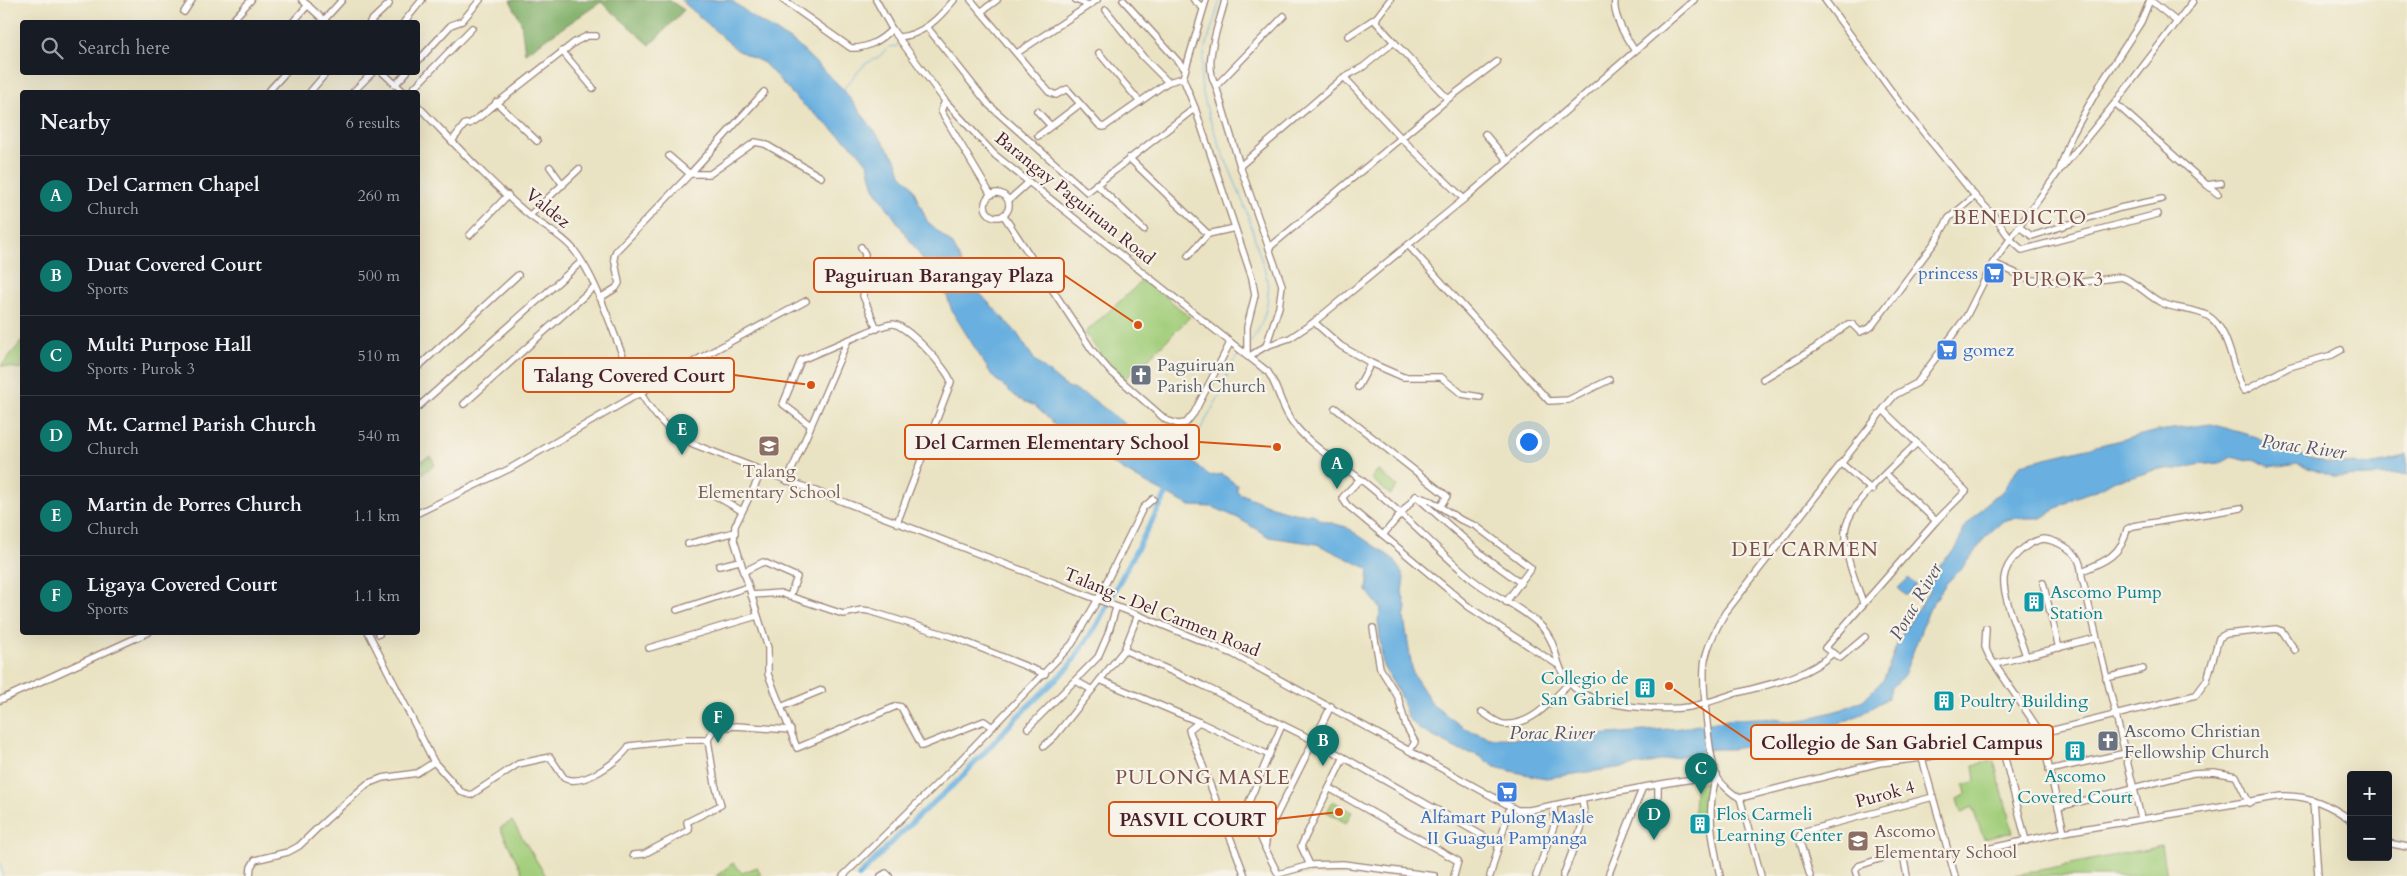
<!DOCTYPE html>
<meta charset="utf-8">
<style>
:root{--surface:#171b24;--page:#242831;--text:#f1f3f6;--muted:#9ea1a6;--line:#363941;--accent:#0f766e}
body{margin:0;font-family:Cardo,serif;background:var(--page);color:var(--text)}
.controls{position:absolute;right:15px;bottom:15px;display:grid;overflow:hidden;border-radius:5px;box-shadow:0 5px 20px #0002}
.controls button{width:45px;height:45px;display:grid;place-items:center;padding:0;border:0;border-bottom:1px solid var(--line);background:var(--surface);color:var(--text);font:25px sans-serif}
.you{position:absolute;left:1528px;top:441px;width:18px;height:18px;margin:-12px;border:4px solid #fff;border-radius:50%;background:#1a73e8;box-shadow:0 0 0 8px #1a73e833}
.badge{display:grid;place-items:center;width:32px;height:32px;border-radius:50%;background:var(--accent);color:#fff;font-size:16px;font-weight:700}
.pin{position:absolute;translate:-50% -41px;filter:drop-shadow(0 1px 2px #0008)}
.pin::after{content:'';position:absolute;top:26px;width:18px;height:15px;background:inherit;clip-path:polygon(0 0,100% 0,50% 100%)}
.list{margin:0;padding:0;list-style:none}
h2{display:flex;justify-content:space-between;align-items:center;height:65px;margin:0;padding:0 20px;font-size:21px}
h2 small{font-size:16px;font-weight:400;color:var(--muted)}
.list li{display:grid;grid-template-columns:32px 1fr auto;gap:15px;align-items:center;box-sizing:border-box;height:80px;padding:0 20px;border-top:1px solid var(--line)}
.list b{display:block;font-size:19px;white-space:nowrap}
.list p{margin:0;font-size:16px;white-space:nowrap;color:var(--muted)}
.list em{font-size:16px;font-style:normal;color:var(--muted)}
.icon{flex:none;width:28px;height:28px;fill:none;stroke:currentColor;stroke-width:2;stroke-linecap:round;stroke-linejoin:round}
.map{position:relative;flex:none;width:2407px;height:876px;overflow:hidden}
.search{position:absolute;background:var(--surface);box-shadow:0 5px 20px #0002;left:20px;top:20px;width:400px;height:55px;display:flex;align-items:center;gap:12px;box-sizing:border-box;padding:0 18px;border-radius:5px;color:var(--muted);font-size:19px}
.panel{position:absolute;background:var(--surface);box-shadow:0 5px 20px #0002;left:20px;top:90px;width:400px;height:545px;border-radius:5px}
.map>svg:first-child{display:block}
</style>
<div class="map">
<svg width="2407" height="876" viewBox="0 0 2407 876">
<rect width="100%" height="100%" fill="#f7f3e8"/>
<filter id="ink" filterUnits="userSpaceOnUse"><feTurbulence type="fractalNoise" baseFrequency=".02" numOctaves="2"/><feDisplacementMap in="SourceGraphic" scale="10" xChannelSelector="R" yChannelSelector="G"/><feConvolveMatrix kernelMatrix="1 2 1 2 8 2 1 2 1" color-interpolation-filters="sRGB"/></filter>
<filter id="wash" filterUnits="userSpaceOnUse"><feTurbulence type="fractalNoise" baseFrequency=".0096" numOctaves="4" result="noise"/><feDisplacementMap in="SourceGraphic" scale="20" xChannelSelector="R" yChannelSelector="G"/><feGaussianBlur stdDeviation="1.12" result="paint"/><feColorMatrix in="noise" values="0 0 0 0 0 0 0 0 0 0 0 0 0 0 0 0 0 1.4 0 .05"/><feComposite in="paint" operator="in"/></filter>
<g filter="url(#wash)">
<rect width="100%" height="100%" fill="#eae3c3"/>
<g fill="#a3ce7b" stroke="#767653">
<path d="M1144 279 1190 317 1141 366 1138 365 1124 380 1111 368 1085 333Z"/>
<path d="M22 341V369L1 366Z"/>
<path d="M431 456 435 465 418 476V460L419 462Z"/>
<path d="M1378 470 1397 486 1390 495 1371 478Z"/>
<path d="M1994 761 2013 832 1984 839 1972 807 1961 813 1957 799 1966 794 1964 785 1975 781 1973 765Z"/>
<path d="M1695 783H1707V817H1694Z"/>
<path d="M1333 801 1352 812 1346 823 1327 812Z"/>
<path d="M512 821 546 876H518L522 872 500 828Z"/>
<path d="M2162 846 2167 876H2010Z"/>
<path d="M733 863 742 873 757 867 761 876H716Z"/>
</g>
<path fill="#82b16b" stroke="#66684b" d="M510 0H669L684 10 650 45 601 2 525 53 521 22Z"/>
<g fill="#69b0e0" stroke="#5a6886">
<path d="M681 0H731L757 20 795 43 843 89 897 161 901 174 911 184 927 221 953 245 972 285 1016 332 1036 362 1064 385 1091 398 1130 428 1149 433 1186 457 1210 476 1222 474 1237 485V492C1261 502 1287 516 1313 514L1321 520 1346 527 1395 560 1404 578 1402 592 1406 608 1404 618 1413 674 1434 706 1464 728 1490 738 1550 739 1681 728 1734 719 1761 718 1790 721 1807 719 1843 709 1863 700 1884 679 1899 639 1928 593 1935 570 1957 547 1963 529 1993 497 2001 493 2021 464 2158 431 2211 424 2256 437 2277 448 2328 463 2369 465 2395 460 2407 454V475L2333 477 2297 464 2280 467 2269 466 2253 459 2243 460 2232 457 2221 463 2196 465 2177 470 2157 469 2131 478 2115 480 2101 488 2074 498 2042 518H2014L2003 521 1986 536 1972 556 1945 585 1929 610 1904 675 1891 689 1888 698 1859 715 1804 739H1790L1732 749H1713L1645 764 1546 778 1524 774 1495 767 1478 755 1461 751 1419 729 1408 718 1399 693 1383 666 1378 620 1381 609 1367 591 1369 569 1317 544 1269 537 1238 518 1213 507 1190 506 1142 481 1072 440 1035 406 1019 399 993 377 952 311 946 293 874 188 868 164 856 149 799 101 764 63 737 50Z"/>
<path d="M1909 578 1916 585 1906 596 1898 588Z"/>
</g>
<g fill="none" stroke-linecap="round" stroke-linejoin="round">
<g stroke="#69b0e0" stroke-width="1">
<path d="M1220 0C1215 20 1199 62 1201 81 1206 122 1228 162 1242 200 1248 214 1252 229 1256 243 1261 260 1269 277 1268 295 1267 312 1260 331 1249 344"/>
<path d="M843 89 865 64 877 58 889 47 897 46 900 43"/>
<path d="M1186 456 1222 391 1230 366 1241 352"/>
<path d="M0 862 3 876"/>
</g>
<path stroke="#69b0e0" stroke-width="5.5" d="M859 876 915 819 960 779 1017 717 1069 667 1096 626 1169 489"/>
</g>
</g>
<g filter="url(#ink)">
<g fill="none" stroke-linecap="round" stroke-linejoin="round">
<g stroke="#9a8177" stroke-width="8">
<g id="minor">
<path d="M302 0 326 22"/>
<path d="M783 0 851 48C866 49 882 40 892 29"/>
<path d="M876 0 892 29 945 101 995 155 1268 372C1278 387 1281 406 1291 420 1306 443 1338 462 1360 479 1400 509 1434 548 1473 580 1493 596 1520 606 1539 624 1565 648 1548 678 1588 696 1613 707 1662 711 1689 707 1705 704 1721 698 1736 693 1770 684 1806 678 1833 653"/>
<path d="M971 0 1049 92 1056 95 1067 89 1100 126 1104 127 1168 82 1183 78"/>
<path d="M1076 0 1088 5"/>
<path d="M1123 0 1184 68"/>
<path d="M1194 0 1203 8"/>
<path d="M1206 0 1183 78 1195 108 1252 278 1255 295 1247 327V356"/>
<path d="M1225 0C1219 26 1202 62 1216 86L1284 16"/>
<path d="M1615 0C1612 16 1627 39 1635 51"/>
<path d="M1825 0 1903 107 1975 196 1994 216 2011 240 2022 250 2158 214"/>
<path d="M2150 0 2176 21"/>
<path d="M1106 10 1143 57 1168 82"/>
<path d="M982 11 997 0"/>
<path d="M184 12 192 0"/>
<path d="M324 20 342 0"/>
<path d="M231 22 251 0"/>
<path d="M293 22 308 5"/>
<path d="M370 22 389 4"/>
<path d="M404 22 422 0"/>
<path d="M927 27 989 105 1087 192 1195 108"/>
<path d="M1348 36 1377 17"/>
<path d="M899 37C923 35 939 18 954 0"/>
<path d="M1394 42 1448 99"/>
<path d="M562 51 593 88"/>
<path d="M1017 53 1097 0"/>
<path d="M1099 53 1140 102"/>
<path d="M418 61 451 25 462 21 480 0"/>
<path d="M382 72 404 92"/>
<path d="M1344 77 1402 139 1464 199"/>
<path d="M395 85 407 72"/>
<path d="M1216 86 1240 166"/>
<path d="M268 92 286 72"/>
<path d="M310 92 327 72"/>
<path d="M353 92 373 72"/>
<path d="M410 92 472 28"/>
<path d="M945 101 941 111 991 195"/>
<path d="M496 102 537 141"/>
<path d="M2115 103 2207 185 2221 183"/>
<path d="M418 106C454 143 489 182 529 215 544 227 562 235 574 250 613 301 618 380 665 425 672 432 684 438 693 444L1138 615 1233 654 1517 810H1529C1591 798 1654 783 1717 776"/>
<path d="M1037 111 1050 125"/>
<path d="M1485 134 1508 161"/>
<path d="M1038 136 1080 104"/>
<path d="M452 141 465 124H469L478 118 575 42 587 36H596"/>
<path d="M669 156 690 174H710L755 142 765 144 821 177"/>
<path d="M1129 158 1208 234 1188 256"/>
<path d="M550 167 563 185"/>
<path d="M2062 168 2115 103 2193 1"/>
<path d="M1096 184 1144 230"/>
<path d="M2207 185 2218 194"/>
<circle cx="997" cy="205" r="12"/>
<path d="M1009 200 1029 182"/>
<path d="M530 215 579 169"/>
<path d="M1004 216 1092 350 1109 370 1166 420 1178 424 1186 423 1194 413 1230 343"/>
<path d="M2019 227 2032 236 2120 208 2162 199"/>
<path d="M1208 234 1235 228"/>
<path d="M470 235 508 195"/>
<path d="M1408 245 1549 401 1568 400 1609 380"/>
<path d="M861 247 865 254 864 264 867 276 863 296 877 329"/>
<path d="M1270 247 1448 99 1497 62"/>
<path d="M1993 263 2031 280 2075 283 2121 277C2132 279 2148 296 2160 302 2175 310 2194 308 2208 316 2230 329 2232 369 2244 391L2289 367 2332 355 2341 350"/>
<path d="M600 298 616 288 619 283 614 257 616 251 690 174 764 92"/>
<path d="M1314 322 1341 346 1371 363 1403 377H1441L1462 394 1480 397"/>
<path d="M1266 346 1279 307 1282 285 1240 166 1344 77 1363 67 1394 42 1376 22 1377 17 1390 0"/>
<path d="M1248 357 1266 346 1290 338 1314 322 1464 199 1694 0"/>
<path d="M418 367 518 275"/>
<path d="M1763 379 1815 348 1848 324H1852L1860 332 1871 327 1935 242 1949 218 1975 196"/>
<path d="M1358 387 1371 363"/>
<path d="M464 404 594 287"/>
<path d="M418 407 581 262"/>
<path d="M1335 408 1447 496 1440 507"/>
<path d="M810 425 783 404 801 360 848 340"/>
<path d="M1841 463 1872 490"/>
<path d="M762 471 735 526 734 540 768 648V674L797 748 897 706 901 707 922 746 984 721 992 727"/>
<path d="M1886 474 1936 521"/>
<path d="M1360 479 1343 497V499L1347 505 1469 607 1558 665"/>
<path d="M787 481 848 340C862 335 877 326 892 324 904 322 949 370 951 382L897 523"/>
<path d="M709 492 742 511"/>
<path d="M1416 496 1431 501 1461 520 1476 526 1531 568 1506 602"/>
<path d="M1418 498 1485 557 1521 583"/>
<path d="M418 513 509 469 702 357 806 301"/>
<path d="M1383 535 1416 496"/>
<path d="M688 544 735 532"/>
<path d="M719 566 739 561"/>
<path d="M2082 571C2104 562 2122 555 2127 529L2133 526 2241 508"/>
<path d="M743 572 763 562 797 577 790 596"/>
<path d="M2043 583 2059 648"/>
<path d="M751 595 780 593 843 614 862 610 869 611 953 637 1045 674"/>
<path d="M1863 603C1856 582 1844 555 1845 532 1846 505 1898 462 1917 443"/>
<path d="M677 610 748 587"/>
<path d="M1373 628 1380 668 1398 697 1406 726 1415 742 1410 750"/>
<path d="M1986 628 1985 647 1989 656 2041 733 2064 832"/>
<path d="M368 632 434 762 461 792 471 795 518 764 550 757 564 778C582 788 620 761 629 746L683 740H708L715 784 721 805 687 822 689 830 644 854 633 855"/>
<path d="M378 632 379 634"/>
<path d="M1865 637 1840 658 1825 648 1936 521 1966 491 1883 410"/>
<path d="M649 648 757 616"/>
<path d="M1124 650 1200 684 1313 740 1499 845"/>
<path d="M2026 656C2020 636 2002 597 2004 578 2006 561 2026 542 2043 539 2048 539 2053 541 2058 543 2075 551 2081 558 2082 577L2141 818"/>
<path d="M1995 664 2096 638"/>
<path d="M2106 678 2143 669"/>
<path d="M1100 680 1199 722 1269 755"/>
<path d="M1076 681 1092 690"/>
<path d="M0 700 149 632"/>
<path d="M1331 706 1267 834 1265 848 1278 874 1310 865 1343 864 1435 876"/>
<path d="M781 707 822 690"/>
<path d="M1482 712C1488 716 1497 723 1503 724 1530 727 1552 701 1568 684"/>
<path d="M1199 722 1189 730 1245 876"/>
<path d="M1028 728 1098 657 1108 634 1116 608"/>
<path d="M708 740 712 732 718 728 736 726 791 730"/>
<path d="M2001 743 2026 841"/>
<path d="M1044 746 1055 736 1124 650 1138 615"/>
<path d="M1922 758 1955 876"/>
<path d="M2049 770 2126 753"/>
<path d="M1717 776C1705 808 1713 843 1720 876"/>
<path d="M1658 786V803"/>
<path d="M1329 788 1458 861 1454 876"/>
<path d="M1740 798C1732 794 1722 785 1717 777 1709 759 1701 679 1705 659 1709 642 1716 628 1725 613L1889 402 1895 395 1917 383 1966 317 1993 263 2059 171 2071 137 2100 85 2141 22 2150 0"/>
<path d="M1740 798 1879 763 1922 758 2001 743 2196 695 2207 680 2219 638 2226 634 2276 629 2282 631 2295 650"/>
<path d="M1740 798 1761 876"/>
<path d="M2313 800 2318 876"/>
<path d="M2058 807 2193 773 2214 772 2236 776 2249 803"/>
<path d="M2388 843 2407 847"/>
<path d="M1264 845 1249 810 1248 804 1282 725"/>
<path d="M1987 849 2064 832 2282 796C2309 795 2330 805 2351 820"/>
<path d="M1310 865 1301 846 1343 759"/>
<path d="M250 876 251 867 255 860 288 852 299 846 326 820 367 784 382 778 417 773 434 762"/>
<path d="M843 876 951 770 1072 644 1097 601 1143 508 1153 499"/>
<path d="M881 876 886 873 889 876"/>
<path d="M1490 876 1510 807"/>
<path d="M1536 876 1555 823 1554 805"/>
<path d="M1563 876 1585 818 1582 799"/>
<path d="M1608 876 1642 789"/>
<path d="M1810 876 1799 838 1802 832 1933 797"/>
<path d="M1857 876 1855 870 1858 866 1895 854 1903 855 1907 876"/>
</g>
</g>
<use href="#minor" stroke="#fff" stroke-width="5.5"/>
</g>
</g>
<defs>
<g id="supermarket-square" transform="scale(1.125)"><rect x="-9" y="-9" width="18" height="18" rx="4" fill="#3f7fe0" stroke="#f7f3e8"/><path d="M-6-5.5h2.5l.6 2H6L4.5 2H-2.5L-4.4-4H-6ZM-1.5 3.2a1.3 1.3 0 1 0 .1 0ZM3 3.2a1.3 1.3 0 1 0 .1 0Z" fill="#fff"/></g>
<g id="church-square" transform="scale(1.125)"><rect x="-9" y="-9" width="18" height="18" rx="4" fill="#6b7280" stroke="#f7f3e8"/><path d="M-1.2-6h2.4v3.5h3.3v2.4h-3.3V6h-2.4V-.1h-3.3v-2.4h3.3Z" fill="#fff"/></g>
<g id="school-square" transform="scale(1.125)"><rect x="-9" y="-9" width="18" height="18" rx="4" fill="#8d6e63" stroke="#f7f3e8"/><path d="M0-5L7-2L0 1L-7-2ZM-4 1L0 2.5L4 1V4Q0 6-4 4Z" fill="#fff"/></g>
<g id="building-square" transform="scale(1.125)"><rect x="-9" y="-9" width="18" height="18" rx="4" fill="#0f9aa8" stroke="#f7f3e8"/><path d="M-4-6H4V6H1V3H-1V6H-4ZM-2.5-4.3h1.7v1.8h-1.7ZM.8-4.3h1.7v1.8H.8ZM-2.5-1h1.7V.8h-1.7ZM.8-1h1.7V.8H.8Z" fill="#fff"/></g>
</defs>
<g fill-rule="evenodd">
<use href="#supermarket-square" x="1994" y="273"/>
<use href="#supermarket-square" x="1947" y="350"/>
<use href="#church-square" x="1141" y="375"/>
<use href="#school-square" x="769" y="446"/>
<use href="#building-square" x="2034" y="602"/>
<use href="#building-square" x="1645" y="688"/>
<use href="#building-square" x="1944" y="701"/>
<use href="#church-square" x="2108" y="741"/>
<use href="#building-square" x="2075" y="751"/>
<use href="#supermarket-square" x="1507" y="792"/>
<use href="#building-square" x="1700" y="824"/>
<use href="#school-square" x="1858" y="841"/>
</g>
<g text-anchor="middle" stroke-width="4.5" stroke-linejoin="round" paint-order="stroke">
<g font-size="18" fill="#4a1f2b" stroke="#f7f3e8">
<text transform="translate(1075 198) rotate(39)" y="6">Barangay Paguiruan Road</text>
<text transform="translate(548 208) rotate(39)" y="6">Valdez</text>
<text transform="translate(1162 612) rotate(22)" y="6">Talang - Del Carmen Road</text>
<text transform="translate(1885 794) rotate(-15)" y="6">Purok 4</text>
</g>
<g font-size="18" fill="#366cbe" stroke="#f7f3e8" text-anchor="end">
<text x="1978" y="279">princess</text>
<text x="1963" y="356" text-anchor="start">gomez</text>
<text x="1507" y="823" text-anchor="middle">Alfamart Pulong Masle<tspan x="1507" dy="21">II Guagua Pampanga</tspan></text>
</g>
<g font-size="18" fill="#5b616d" stroke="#f7f3e8" text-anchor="start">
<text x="1157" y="371">Paguiruan<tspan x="1157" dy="21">Parish Church</tspan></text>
<text x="2124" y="737">Ascomo Christian<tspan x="2124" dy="21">Fellowship Church</tspan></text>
</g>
<g font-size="18" fill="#785e54" stroke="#f7f3e8">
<text x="769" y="477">Talang<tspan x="769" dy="21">Elementary School</tspan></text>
<text x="1874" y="837" text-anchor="start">Ascomo<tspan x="1874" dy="21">Elementary School</tspan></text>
</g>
<g font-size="18" fill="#0d838f" stroke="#f7f3e8" text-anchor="start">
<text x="2050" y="598">Ascomo Pump<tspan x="2050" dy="21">Station</tspan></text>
<text x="1629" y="684" text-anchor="end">Collegio de<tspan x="1629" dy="21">San Gabriel</tspan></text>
<text x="1960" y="707">Poultry Building</text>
<text x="2075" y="782" text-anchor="middle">Ascomo<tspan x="2075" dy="21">Covered Court</tspan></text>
<text x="1716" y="820">Flos Carmeli<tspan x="1716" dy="21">Learning Center</tspan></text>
</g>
<g font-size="19" letter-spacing="1" fill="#774f48" stroke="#f7f3e8">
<text x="2058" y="286">PUROK 3</text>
</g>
<g font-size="19" font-style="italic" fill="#55526a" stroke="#f7f3e8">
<text transform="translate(2304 446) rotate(8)" y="7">Porac River</text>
<text transform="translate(1915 601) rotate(-60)" y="7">Porac River</text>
<text x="1552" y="739">Porac River</text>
</g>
<g font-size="20" letter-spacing="1" fill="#774f48" stroke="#f7f3e8">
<text x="2020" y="224">BENEDICTO</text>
<text x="1805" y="556">DEL CARMEN</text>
<text x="1203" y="784">PULONG MASLE</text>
</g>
</g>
<path fill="none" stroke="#d8530f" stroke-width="2" d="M1138 325L1064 275M811 385L734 375M1277 447L1199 442M1669 686L1751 742M1339 812L1276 819"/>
<g fill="#d8530f" stroke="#f7f3e8" stroke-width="2">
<circle cx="1138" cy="325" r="5"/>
<circle cx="811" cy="385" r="5"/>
<circle cx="1277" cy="447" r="5"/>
<circle cx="1669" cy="686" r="5"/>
<circle cx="1339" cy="812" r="5"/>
</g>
<g fill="#f7f3e8" stroke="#d8530f" stroke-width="2">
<rect x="814" y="258" width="250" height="34" rx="5"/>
<rect x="523" y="358" width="211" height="34" rx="5"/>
<rect x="905" y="425" width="294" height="34" rx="5"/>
<rect x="1751" y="725" width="302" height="34" rx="5"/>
<rect x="1109" y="802" width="167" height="34" rx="5"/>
</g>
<g font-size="19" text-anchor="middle" font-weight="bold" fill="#4a1f2b">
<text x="939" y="282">Paguiruan Barangay Plaza</text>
<text x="629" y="382">Talang Covered Court</text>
<text x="1052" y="449">Del Carmen Elementary School</text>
<text x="1902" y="749">Collegio de San Gabriel Campus</text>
<text x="1193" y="826">PASVIL COURT</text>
</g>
</svg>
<div class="controls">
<button>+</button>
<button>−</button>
</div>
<div class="you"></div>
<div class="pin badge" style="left:1337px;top:489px">A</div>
<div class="pin badge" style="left:1323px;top:766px">B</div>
<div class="pin badge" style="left:1701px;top:794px">C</div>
<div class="pin badge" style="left:1654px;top:840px">D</div>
<div class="pin badge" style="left:682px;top:455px">E</div>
<div class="pin badge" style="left:718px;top:743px">F</div>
<div class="search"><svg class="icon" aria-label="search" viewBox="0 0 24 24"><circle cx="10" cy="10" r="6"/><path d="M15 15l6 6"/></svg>Search here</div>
<section class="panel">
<h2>Nearby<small>6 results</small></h2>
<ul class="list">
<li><span class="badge">A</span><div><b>Del Carmen Chapel</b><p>Church</p></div><em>260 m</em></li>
<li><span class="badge">B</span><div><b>Duat Covered Court</b><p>Sports</p></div><em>500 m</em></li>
<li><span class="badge">C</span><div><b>Multi Purpose Hall</b><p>Sports · Purok 3</p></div><em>510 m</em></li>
<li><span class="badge">D</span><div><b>Mt. Carmel Parish Church</b><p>Church</p></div><em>540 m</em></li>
<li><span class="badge">E</span><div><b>Martin de Porres Church</b><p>Church</p></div><em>1.1 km</em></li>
<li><span class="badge">F</span><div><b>Ligaya Covered Court</b><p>Sports</p></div><em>1.1 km</em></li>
</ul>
</section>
</div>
